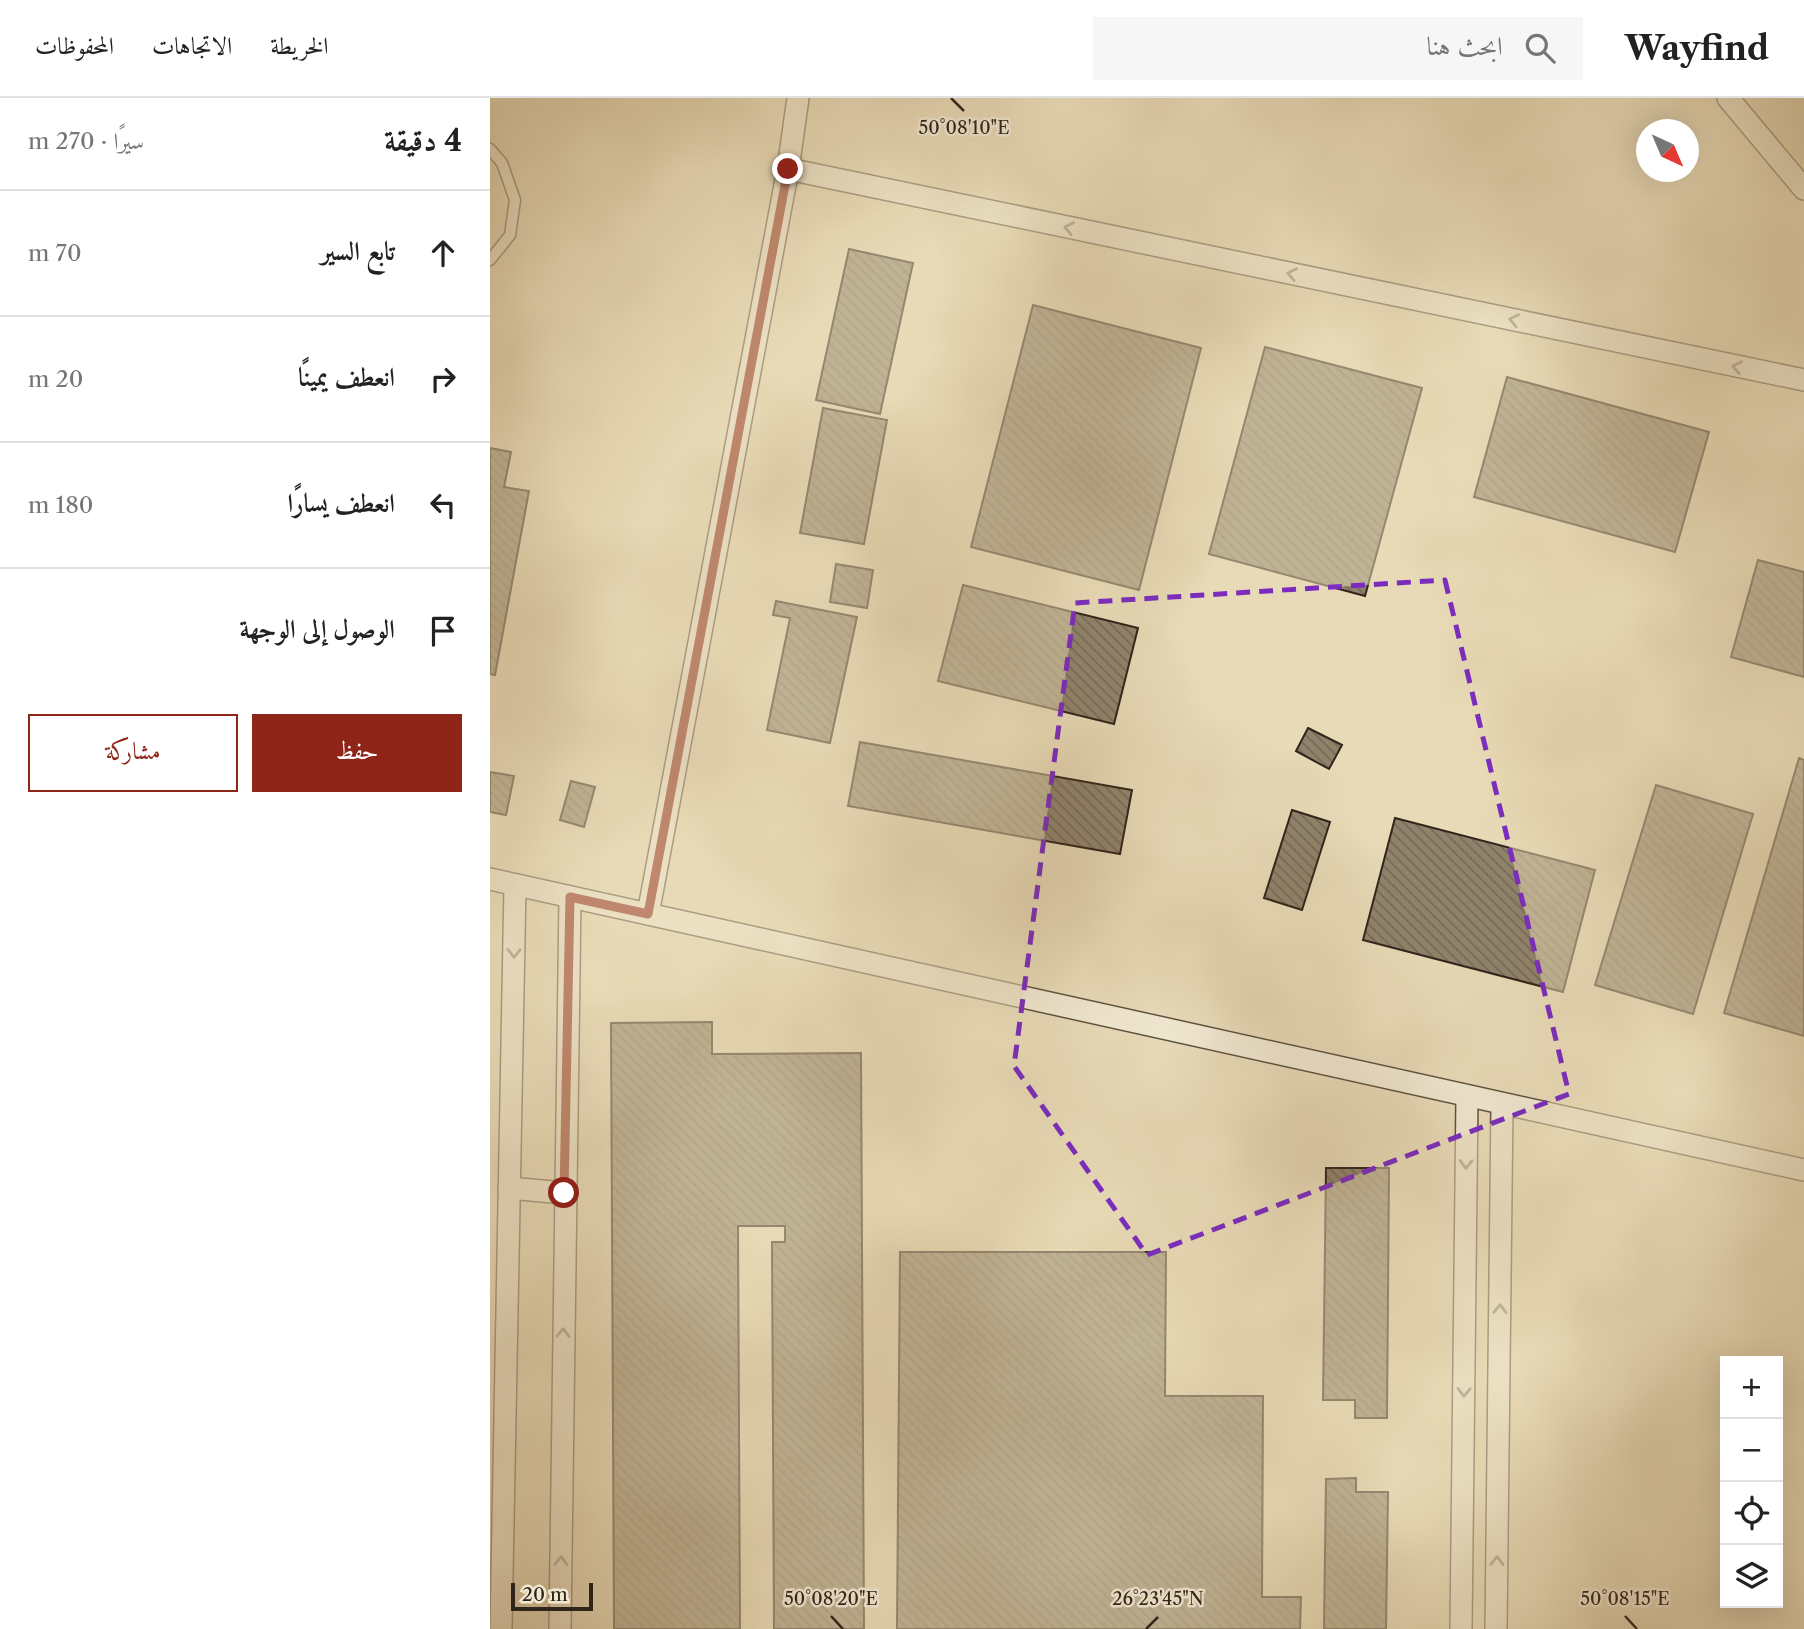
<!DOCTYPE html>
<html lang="ar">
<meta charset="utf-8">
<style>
:root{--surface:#fff;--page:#f6f6f6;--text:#222;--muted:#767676;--line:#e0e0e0;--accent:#8f2418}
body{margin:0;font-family:"Libre Caslon Text",Amiri,serif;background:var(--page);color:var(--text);direction:rtl}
.controls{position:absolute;right:21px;bottom:21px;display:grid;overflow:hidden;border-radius:0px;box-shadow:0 7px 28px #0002}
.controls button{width:63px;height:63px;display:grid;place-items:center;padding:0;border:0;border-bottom:2px solid var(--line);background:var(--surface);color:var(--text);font:35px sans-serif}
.compass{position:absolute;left:1146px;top:21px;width:63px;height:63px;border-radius:50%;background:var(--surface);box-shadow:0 7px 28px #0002;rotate:136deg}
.scale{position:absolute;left:21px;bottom:18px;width:82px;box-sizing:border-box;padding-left:7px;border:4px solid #31241b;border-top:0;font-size:19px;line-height:24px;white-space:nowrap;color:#31241b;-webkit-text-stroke:5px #f0e7d0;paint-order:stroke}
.stop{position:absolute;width:21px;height:21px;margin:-16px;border:5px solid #8f2418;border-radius:50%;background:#fff}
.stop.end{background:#8f2418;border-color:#fff;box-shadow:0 2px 7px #0008}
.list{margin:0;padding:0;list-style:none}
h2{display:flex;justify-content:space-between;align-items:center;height:91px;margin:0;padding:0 28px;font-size:30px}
h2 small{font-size:23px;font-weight:400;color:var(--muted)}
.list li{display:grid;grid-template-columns:46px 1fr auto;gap:21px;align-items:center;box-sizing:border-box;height:126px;padding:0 28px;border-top:2px solid var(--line)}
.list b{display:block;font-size:26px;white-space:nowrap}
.list em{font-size:23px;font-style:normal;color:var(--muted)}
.actions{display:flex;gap:14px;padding:21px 28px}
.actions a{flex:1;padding:16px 0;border:2px solid var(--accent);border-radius:0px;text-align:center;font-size:24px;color:var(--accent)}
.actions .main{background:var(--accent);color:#fff}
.icon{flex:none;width:38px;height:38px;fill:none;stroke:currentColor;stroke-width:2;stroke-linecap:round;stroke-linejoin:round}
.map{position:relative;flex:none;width:1314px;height:1531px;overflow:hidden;direction:ltr}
header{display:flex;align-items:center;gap:42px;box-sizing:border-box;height:98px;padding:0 35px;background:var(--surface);border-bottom:2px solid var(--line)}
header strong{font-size:33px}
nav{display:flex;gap:38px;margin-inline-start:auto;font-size:24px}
.search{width:490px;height:63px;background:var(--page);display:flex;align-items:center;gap:18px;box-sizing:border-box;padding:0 24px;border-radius:0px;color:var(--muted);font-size:26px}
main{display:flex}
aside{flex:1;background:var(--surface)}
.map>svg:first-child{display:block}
</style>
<header>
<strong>Wayfind</strong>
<div class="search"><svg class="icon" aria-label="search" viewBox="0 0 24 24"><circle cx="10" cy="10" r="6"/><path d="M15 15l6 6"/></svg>ابحث هنا</div>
<nav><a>الخريطة</a><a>الاتجاهات</a><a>المحفوظات</a></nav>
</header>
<main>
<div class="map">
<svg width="1314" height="1531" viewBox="0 0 1314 1531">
<defs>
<pattern id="building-back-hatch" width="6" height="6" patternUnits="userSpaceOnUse" patternTransform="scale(1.75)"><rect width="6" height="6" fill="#90836c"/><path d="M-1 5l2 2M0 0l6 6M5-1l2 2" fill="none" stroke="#766b58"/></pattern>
</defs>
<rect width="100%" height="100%" fill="#e8dab7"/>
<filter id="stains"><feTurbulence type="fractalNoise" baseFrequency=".00286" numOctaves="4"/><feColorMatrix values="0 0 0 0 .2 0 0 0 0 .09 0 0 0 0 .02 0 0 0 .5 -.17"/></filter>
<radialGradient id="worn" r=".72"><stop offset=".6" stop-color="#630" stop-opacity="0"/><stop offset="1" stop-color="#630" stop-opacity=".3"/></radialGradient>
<g fill="url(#building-back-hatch)" stroke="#31241b" stroke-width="2">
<path d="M359 151 423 165 390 316 326 302Z"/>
<path d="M543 207 711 250 649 492 481 449Z"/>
<path d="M775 249 932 290 875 498 719 456Z"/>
<path d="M1017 279 1219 334 1185 454 984 399Z"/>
<path d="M333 310 397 322 374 446 310 435Z"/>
<path d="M0 350 21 354 14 389 39 393 5 577 0 576Z"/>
<path d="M1268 462 1314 474V579L1241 559Z"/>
<path d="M346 466 383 472 377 510 340 504Z"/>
<path d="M473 487 648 530 624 626 448 583Z"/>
<path d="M286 503 367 519 340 645 277 632 300 520 283 517Z"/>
<path d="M818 630 852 647 839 671 806 653Z"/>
<path d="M370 644 642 692 630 756 358 708Z"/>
<path d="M1309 660 1314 662V938L1234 915Z"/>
<path d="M0 674 24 678 16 717 0 714Z"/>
<path d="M81 683 105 689 94 729 70 722Z"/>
<path d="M1166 687 1263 716 1203 916 1105 887Z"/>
<path d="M802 712 840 724 812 812 774 800Z"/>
<path d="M905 720 1105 772 1073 894 873 842Z"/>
<path d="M222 924V956L371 955 374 1531H284L282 1144H295V1128H248L250 1531H124L121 925Z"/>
<path d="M836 1070H899L897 1320H865V1302H833Z"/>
<path d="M410 1154H676L675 1298H773L772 1499H811L810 1531H407Z"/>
<path d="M866 1380V1394H898L896 1531H834L836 1381Z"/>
</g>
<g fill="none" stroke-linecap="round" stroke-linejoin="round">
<g stroke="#5f5242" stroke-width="13">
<path id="lane" d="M0 51 12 65 25 102 20 137 0 162"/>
</g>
<g stroke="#5f5242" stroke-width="24">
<g id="street">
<path d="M1238 0 1314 91"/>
<path d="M298 71 1314 282"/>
<path d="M0 781 1314 1072"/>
<path d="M158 816 298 71 308 0"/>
<path d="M19 1090 74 1095"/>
<path d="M11 1531 25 787"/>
<path d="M70 1531 80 799"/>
<path d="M971 1531 977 998"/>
<path d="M1006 1531 1012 1006"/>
</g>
</g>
<use href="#lane" stroke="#f0e7d0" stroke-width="10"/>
<use href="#street" stroke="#f0e7d0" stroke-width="21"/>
</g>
<defs><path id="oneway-chevron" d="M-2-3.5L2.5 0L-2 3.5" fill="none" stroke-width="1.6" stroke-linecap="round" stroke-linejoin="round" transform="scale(1.75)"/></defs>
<g stroke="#908676">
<use href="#oneway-chevron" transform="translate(579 130) rotate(-168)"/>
<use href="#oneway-chevron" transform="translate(802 176) rotate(-168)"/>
<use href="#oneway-chevron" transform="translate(1024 222) rotate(-168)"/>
<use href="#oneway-chevron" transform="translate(1247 269) rotate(-168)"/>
<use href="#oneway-chevron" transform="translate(24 855) rotate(91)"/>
<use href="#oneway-chevron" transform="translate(976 1066) rotate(91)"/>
<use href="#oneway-chevron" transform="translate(1010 1211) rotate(-89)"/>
<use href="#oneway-chevron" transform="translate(73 1235) rotate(-89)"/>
<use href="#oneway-chevron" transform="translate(974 1294) rotate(91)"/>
<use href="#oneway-chevron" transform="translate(71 1463) rotate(-89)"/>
<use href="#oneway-chevron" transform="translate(1007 1463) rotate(-89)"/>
</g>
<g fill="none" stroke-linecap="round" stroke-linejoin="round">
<path stroke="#8f2418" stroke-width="9" d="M74 1095 80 799 158 816 298 71"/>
</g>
<path d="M0 0H1314V1531H0ZM955 482 1079 996 657 1157 524 968 585 505Z" fill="#e8dab7" fill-opacity=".55" fill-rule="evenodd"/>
<path fill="none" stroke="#7b2cbf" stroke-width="5" stroke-dasharray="14 9" stroke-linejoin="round" d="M955 482 1079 996 657 1157 524 968 585 505Z"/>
<path fill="none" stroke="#31241b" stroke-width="2.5" d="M461 0 474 13M341 1518 353 1531M1135 1518 1147 1531M656 1531 668 1519"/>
<g font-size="18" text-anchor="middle" fill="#31241b" stroke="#f0e7d0" stroke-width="5" stroke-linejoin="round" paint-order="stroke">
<text x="474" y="36">50°08'10"E</text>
<text x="341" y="1507">50°08'20"E</text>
<text x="1135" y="1507">50°08'15"E</text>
<text x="668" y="1507">26°23'45"N</text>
</g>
<rect width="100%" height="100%" filter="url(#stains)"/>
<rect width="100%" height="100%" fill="url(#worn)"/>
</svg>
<div class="controls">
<button>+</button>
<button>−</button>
<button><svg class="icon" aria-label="locate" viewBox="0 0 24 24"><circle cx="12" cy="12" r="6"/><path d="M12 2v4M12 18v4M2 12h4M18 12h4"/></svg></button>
<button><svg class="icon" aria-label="layers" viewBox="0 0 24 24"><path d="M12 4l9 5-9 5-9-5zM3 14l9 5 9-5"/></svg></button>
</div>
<svg class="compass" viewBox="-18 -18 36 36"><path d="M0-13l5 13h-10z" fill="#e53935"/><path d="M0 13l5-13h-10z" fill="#767676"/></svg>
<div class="scale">20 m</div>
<div class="stop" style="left:74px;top:1095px"></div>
<div class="stop end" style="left:298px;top:71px"></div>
</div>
<aside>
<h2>4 دقيقة<small>سيرًا · 270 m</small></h2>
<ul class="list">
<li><svg class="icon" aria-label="ahead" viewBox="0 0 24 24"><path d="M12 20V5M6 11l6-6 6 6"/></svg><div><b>تابع السير</b></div><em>70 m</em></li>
<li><svg class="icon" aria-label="right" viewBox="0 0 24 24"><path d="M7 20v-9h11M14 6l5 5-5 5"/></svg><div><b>انعطف يمينًا</b></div><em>20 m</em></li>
<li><svg class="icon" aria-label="left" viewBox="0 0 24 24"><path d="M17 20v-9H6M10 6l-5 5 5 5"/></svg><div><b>انعطف يسارًا</b></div><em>180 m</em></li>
<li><svg class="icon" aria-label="arrive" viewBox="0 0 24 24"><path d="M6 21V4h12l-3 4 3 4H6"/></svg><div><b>الوصول إلى الوجهة</b></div></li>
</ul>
<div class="actions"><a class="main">حفظ</a><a>مشاركة</a></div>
</aside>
</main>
